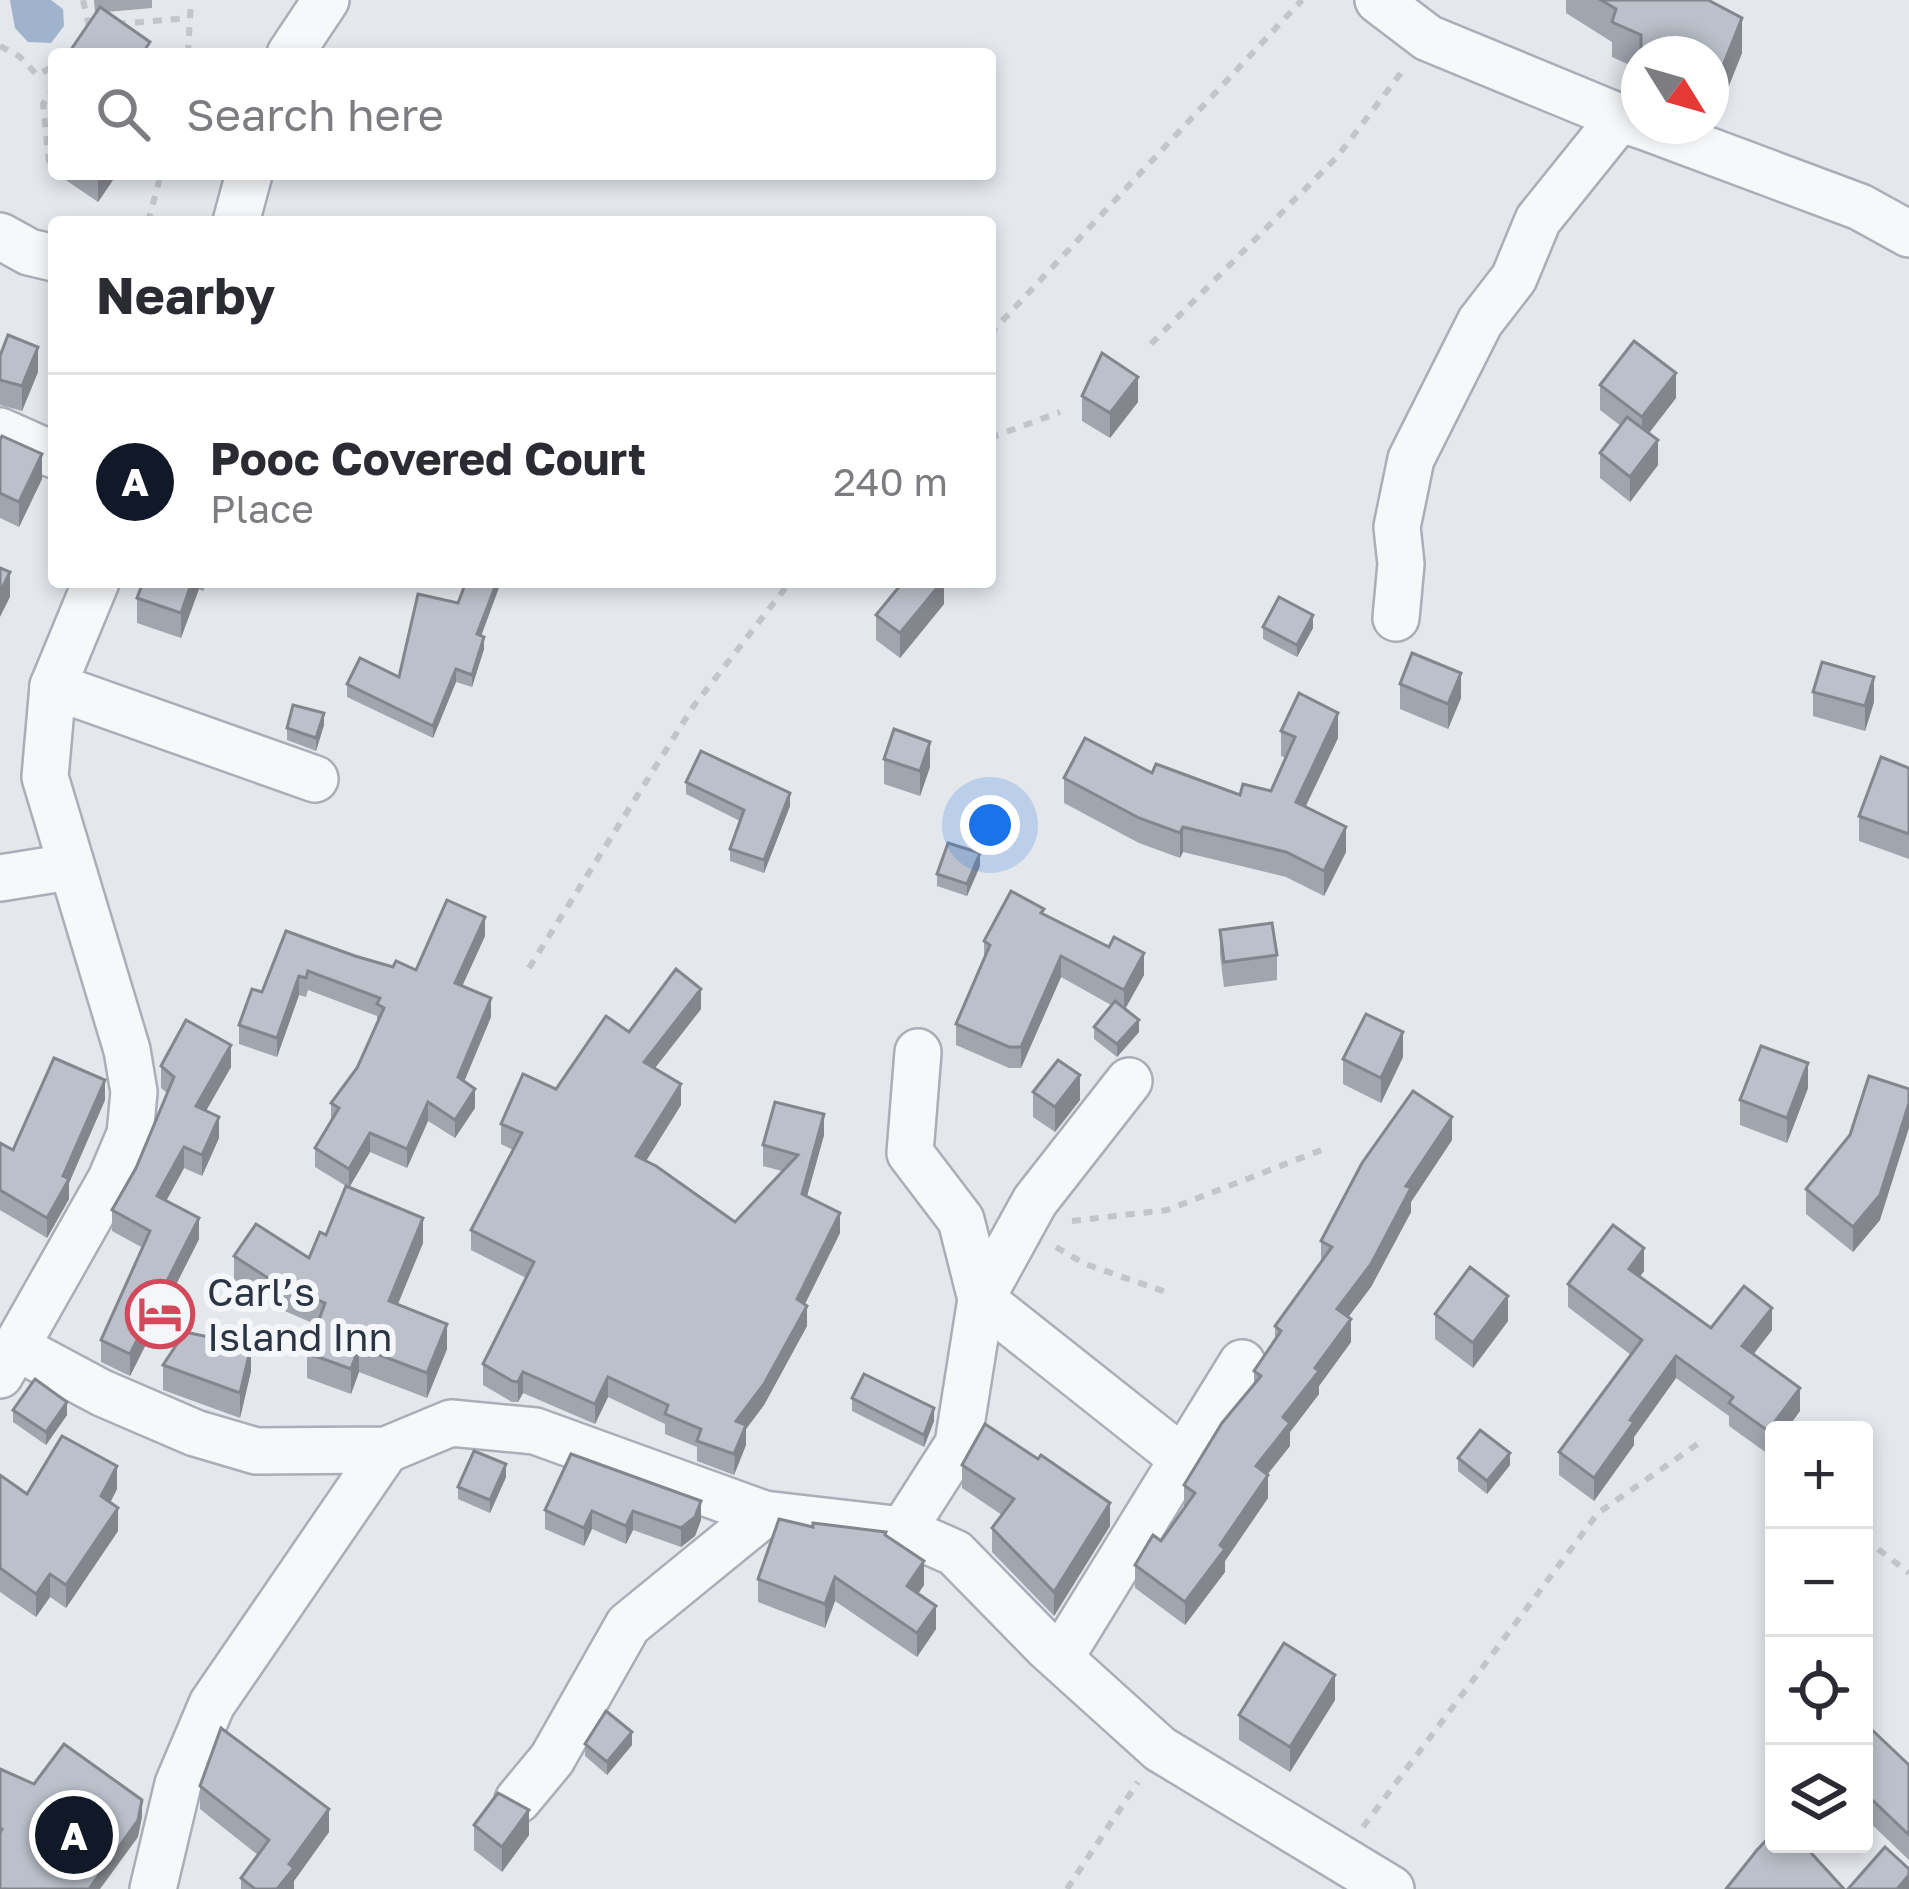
<!DOCTYPE html>
<meta charset="utf-8">
<style>
:root{--surface:#fff;--page:#f2f2f3;--text:#2b2b33;--muted:#7c7c81;--line:#e1e1e2;--accent:#111827}
body{margin:0;font-family:"Golos Text",sans-serif;background:var(--page);color:var(--text)}
.controls{position:absolute;right:36px;bottom:36px;display:grid;overflow:hidden;border-radius:12px;box-shadow:0 6px 18px #0003}
.controls button{width:108px;height:108px;display:grid;place-items:center;padding:0;border:0;border-bottom:3px solid var(--line);background:var(--surface);color:var(--text);font:60px sans-serif}
.compass{position:absolute;left:1621px;top:36px;width:108px;height:108px;border-radius:50%;background:var(--surface);box-shadow:0 6px 18px #0003;rotate:127deg}
.you{position:absolute;left:990px;top:825px;width:42px;height:42px;margin:-30px;border:9px solid #fff;border-radius:50%;background:#1a73e8;box-shadow:0 0 0 18px #1a73e833}
.badge{display:grid;place-items:center;width:78px;height:78px;border-radius:50%;background:var(--accent);color:#fff;font-size:39px;font-weight:700}
.pin{position:absolute;translate:-50% -50%;border:6px solid #fff;box-shadow:0 3px 12px #0006}
.list{margin:0;padding:0;list-style:none}
h2{display:flex;justify-content:space-between;align-items:center;height:156px;margin:0;padding:0 48px;font-size:51px}
h2 small{font-size:39px;font-weight:400;color:var(--muted)}
.list li{display:grid;grid-template-columns:78px 1fr auto;gap:36px;align-items:center;box-sizing:border-box;height:216px;padding:0 48px;border-top:3px solid var(--line)}
.list b{display:block;font-size:45px;white-space:nowrap}
.list p{margin:0;font-size:39px;white-space:nowrap;color:var(--muted)}
.list em{font-size:39px;font-style:normal;color:var(--muted)}
.icon{flex:none;width:66px;height:66px;fill:none;stroke:currentColor;stroke-width:2;stroke-linecap:round;stroke-linejoin:round}
.map{position:relative;flex:none;width:1909px;height:1889px;overflow:hidden}
.search{position:absolute;background:var(--surface);box-shadow:0 6px 18px #0003;left:48px;top:48px;width:948px;height:132px;display:flex;align-items:center;gap:30px;box-sizing:border-box;padding:0 42px;border-radius:12px;color:var(--muted);font-size:45px}
.panel{position:absolute;background:var(--surface);box-shadow:0 6px 18px #0003;left:48px;top:216px;width:948px;height:372px;border-radius:12px}
.map>svg:first-child{display:block}
</style>
<div class="map">
<svg width="1909" height="1889" viewBox="0 0 1909 1889">
<rect width="100%" height="100%" fill="#e4e7ec"/>
<path fill="#9fb4cc" d="M10 0H51L63 9 64 26 51 43 28 42 15 28Z"/>
<g fill="none" stroke-linecap="round" stroke-linejoin="round">
<g stroke="#a9aeb7" stroke-width="50">
<g id="minor">
<path d="M1378 0 1428 38 1639 125"/>
<path d="M290 54 326 0"/>
<path d="M1643 126 1860 207 1909 234"/>
<path d="M236 222 249 174"/>
<path d="M0 236 29 252 54 258"/>
<path d="M0 431 54 455"/>
<path d="M1396 618 1401 564 1397 527 1411 459 1480 322 1514 278 1538 220 1620 118"/>
<path d="M53 686 315 779"/>
<path d="M0 878 69 867"/>
<path d="M1129 1081 1035 1201 981 1299 1183 1459"/>
<path d="M16 1347 102 1393 195 1433 256 1451 386 1450 451 1423 535 1431 764 1514 903 1530 955 1553 1047 1647 1160 1749 1391 1889"/>
<path d="M0 1375 111 1179 130 1134 134 1092 127 1050 45 777 53 686 96 582"/>
<path d="M903 1530 958 1444 981 1299 961 1220 910 1153 918 1052"/>
<path d="M1060 1658 1242 1363"/>
<path d="M518 1800 552 1759 628 1625 764 1514"/>
<path d="M153 1889 178 1784 212 1704 386 1450"/>
</g>
</g>
<g stroke="#c2c5cb" stroke-width="6" stroke-dasharray="9 9" stroke-linecap="butt">
<path d="M83 0 89 26"/>
<path d="M117 24 189 18"/>
<path d="M0 46 19 56 37 75 54 66"/>
<path d="M188 54 191 0"/>
<path d="M49 163 43 104 54 86"/>
<path d="M148 222 161 174"/>
<path d="M990 334 1302 0"/>
<path d="M1151 344 1337 157 1404 69"/>
<path d="M990 438 1060 412"/>
<path d="M529 968 693 707 790 582"/>
<path d="M1072 1221 1167 1210 1324 1149"/>
<path d="M1056 1247 1085 1264 1166 1292"/>
<path d="M1864 1538 1909 1573"/>
<path d="M1363 1827 1598 1513 1702 1441"/>
<path d="M1067 1889 1138 1782"/>
</g>
<use href="#minor" stroke="#f7f8fa" stroke-width="45"/>
</g>
<g fill="#a1a5ae">
<path d="M94 0H152V8L106 12 150 54 95 12Z"/>
<path d="M1566 0H1708L1742 53 1722 103 1711 101V54H1639V69L1612 57V42L1566 13Z"/>
<path d="M54 134V172L48 168V143Z"/>
<path d="M57 174H117L98 202Z"/>
<path d="M0 356 38 372 22 411 0 405Z"/>
<path d="M1600 385 1676 398 1649 433 1658 465 1630 502 1600 478V453L1621 426 1600 410Z"/>
<path d="M1082 396 1138 402 1110 438 1082 421Z"/>
<path d="M0 440 42 479 19 527 0 518Z"/>
<path d="M143 582H208L203 591 199 589 181 638 137 623V598Z"/>
<path d="M501 582 481 636 484 649 472 687 456 682 433 738 347 697V684L399 677 458 603Z"/>
<path d="M944 582V604L900 658 876 640V615Z"/>
<path d="M1263 627 1313 628 1297 657 1263 639Z"/>
<path d="M1400 684 1461 698 1448 729 1400 709Z"/>
<path d="M1813 692 1874 702 1865 731 1813 716Z"/>
<path d="M324 725 316 751 287 740V728Z"/>
<path d="M1281 731 1338 738 1305 807 1346 852 1324 896 1286 877 1183 852 1180 858 1139 843 1064 803V778L1152 773 1240 795 1271 791 1286 758 1281 756Z"/>
<path d="M884 759 930 767 920 796 884 784Z"/>
<path d="M1909 768V859L1859 841V816Z"/>
<path d="M686 782 790 806 764 873 730 861V849L740 821 686 794Z"/>
<path d="M980 866 967 896 937 886V874Z"/>
<path d="M1044 914 1144 975 1125 1009 1139 1032 1117 1057 1094 1039V1027L1111 1005 1061 977 1021 1068H1009L956 1045V1024L984 960V941Z"/>
<path d="M1220 930 1277 955V980L1224 987 1220 955Z"/>
<path d="M286 931 355 956 393 967 416 970 485 936 462 986 491 1017 464 1082 475 1108 455 1138 428 1121 407 1168 370 1152 349 1187 423 1243 397 1305 447 1349 427 1398 359 1372 351 1394 307 1378V1353L317 1325 271 1305 234 1281V1256L309 1258 326 1235 346 1186 315 1167V1148L331 1120V1103L357 1068 377 1023V1016L308 990 306 997 299 995 277 1057 239 1044V1025L262 992Z"/>
<path d="M701 1009 655 1068 681 1105 646 1161 735 1222 782 1171 763 1166V1145L824 1135 807 1196 840 1233 805 1304 807 1326 764 1405 746 1429V1445L734 1475 697 1461V1447L665 1434V1424L608 1397 595 1424 523 1393 518 1402H512L483 1385V1364L526 1278 471 1250V1230L513 1150 501 1144V1124L556 1089 629 1032Z"/>
<path d="M1403 1057 1381 1103 1343 1084V1059Z"/>
<path d="M161 1066 231 1067 206 1111 219 1138 202 1176 184 1168 166 1201 199 1239 130 1376 101 1362V1340L143 1248 112 1231V1210L136 1168 167 1093 161 1088Z"/>
<path d="M1808 1088 1787 1143 1740 1125V1100Z"/>
<path d="M1033 1092 1080 1100 1055 1132 1033 1117Z"/>
<path d="M105 1100 69 1183V1199L47 1238 0 1210V1143L13 1150Z"/>
<path d="M1452 1140 1411 1202V1212L1371 1287 1348 1317 1351 1342 1319 1386V1394L1290 1432V1446L1267 1474 1268 1498 1225 1561V1572L1185 1625 1135 1588V1565L1161 1541 1184 1508V1485L1254 1384V1371L1275 1341V1326L1321 1262V1241Z"/>
<path d="M1806 1189 1880 1220 1853 1252 1806 1214Z"/>
<path d="M1644 1271 1640 1277 1711 1328 1772 1330 1754 1354 1800 1411 1786 1430H1774L1768 1454 1729 1426V1416L1676 1378 1634 1437V1445L1594 1501 1559 1475V1452L1631 1355 1568 1307V1284Z"/>
<path d="M1435 1314 1508 1321 1473 1368 1435 1339Z"/>
<path d="M163 1365 251 1371 240 1418 163 1390Z"/>
<path d="M852 1398 934 1421 924 1447 852 1411Z"/>
<path d="M13 1410 67 1415 46 1445 13 1422Z"/>
<path d="M571 1454 701 1520 695 1536 681 1547 633 1530 626 1544 592 1529 584 1546 545 1529V1510Z"/>
<path d="M1458 1458 1510 1465 1487 1494 1458 1471Z"/>
<path d="M962 1465 1110 1526 1054 1616 992 1552V1528L1002 1515 962 1488Z"/>
<path d="M0 1475 27 1494 117 1489 110 1503 118 1531 66 1608 50 1597 36 1617 0 1592Z"/>
<path d="M506 1477 490 1513 458 1499V1487Z"/>
<path d="M813 1527 886 1536 924 1585 918 1594 936 1629 917 1657 835 1601 825 1628 758 1602V1579Z"/>
<path d="M1774 1637V1673L1769 1670V1645Z"/>
<path d="M1335 1700 1290 1772 1239 1740V1715Z"/>
<path d="M1864 1734 1909 1765V1860L1864 1817Z"/>
<path d="M585 1744 632 1745 607 1775 585 1756Z"/>
<path d="M200 1786 329 1832 294 1881V1889H241V1878L258 1855 200 1809Z"/>
<path d="M474 1825 529 1835 502 1872 474 1850Z"/>
</g>
<g fill="#83868d">
<path d="M1742 18V53L1722 103V68Z"/>
<path d="M100 174H117L98 202V177Z"/>
<path d="M38 347V372L22 411V386Z"/>
<path d="M1676 373V398L1642 442V417Z"/>
<path d="M1138 377V402L1110 438V413Z"/>
<path d="M1658 440V465L1630 502V477Z"/>
<path d="M42 454V479L19 527V502Z"/>
<path d="M10 572V597L0 617V592Z"/>
<path d="M192 582H199V589L181 638V613Z"/>
<path d="M497 582H501L477 647V634Z"/>
<path d="M942 582H944V604L900 658V633Z"/>
<path d="M1313 615V628L1297 657V645Z"/>
<path d="M484 637V649L472 687V675Z"/>
<path d="M456 669V682L433 738V726Z"/>
<path d="M1461 673V698L1448 729V704Z"/>
<path d="M1874 677V702L1865 731V706Z"/>
<path d="M324 713V725L316 751V738Z"/>
<path d="M1338 713V738L1296 827V802Z"/>
<path d="M930 742V767L920 796V771Z"/>
<path d="M790 793V806L764 873V860Z"/>
<path d="M1183 827V852L1180 858V833Z"/>
<path d="M1346 827V852L1324 896V871Z"/>
<path d="M980 853V866L967 896V884Z"/>
<path d="M485 917V936L455 1002V983Z"/>
<path d="M1144 953V975L1124 1011V990Z"/>
<path d="M1061 956V977L1021 1068V1047Z"/>
<path d="M299 976V995L277 1057V1038Z"/>
<path d="M701 989V1009L644 1082V1062Z"/>
<path d="M491 998V1017L458 1096V1077Z"/>
<path d="M1139 1020V1032L1117 1057V1044Z"/>
<path d="M1403 1032V1057L1381 1103V1078Z"/>
<path d="M231 1045V1067L196 1128V1106Z"/>
<path d="M1808 1063V1088L1787 1143V1118Z"/>
<path d="M1080 1075V1100L1055 1132V1107Z"/>
<path d="M105 1080V1100L69 1183V1199L47 1238V1218Z"/>
<path d="M681 1084V1105L636 1177V1156Z"/>
<path d="M475 1089V1108L455 1138V1120Z"/>
<path d="M428 1102V1121L407 1168V1149Z"/>
<path d="M1909 1103V1128L1880 1220 1853 1252V1227Z"/>
<path d="M824 1114V1135L802 1214V1194Z"/>
<path d="M219 1117V1138L202 1176V1155Z"/>
<path d="M1452 1117V1140L1411 1202V1212L1371 1287 1337 1332V1309L1406 1186Z"/>
<path d="M370 1133V1152L349 1188V1169Z"/>
<path d="M184 1147V1168L157 1218V1196Z"/>
<path d="M840 1213V1233L797 1320V1299Z"/>
<path d="M199 1218V1239L130 1376V1354Z"/>
<path d="M423 1218V1243L389 1326V1301Z"/>
<path d="M1644 1248V1271L1629 1291V1269Z"/>
<path d="M1508 1296V1321L1473 1368V1343Z"/>
<path d="M807 1306V1326L764 1405 746 1429V1445L734 1475 736 1421Z"/>
<path d="M1772 1308V1330L1742 1368V1346Z"/>
<path d="M1351 1319V1342L1319 1386V1394L1290 1432V1446L1256 1489V1466L1283 1417 1315 1368Z"/>
<path d="M447 1324V1349L427 1398V1373Z"/>
<path d="M251 1346V1371L240 1418V1393Z"/>
<path d="M359 1347V1372L351 1394V1369Z"/>
<path d="M1676 1356V1378L1634 1437V1445L1594 1501V1478L1630 1420Z"/>
<path d="M523 1372V1393L518 1402V1382Z"/>
<path d="M608 1377V1397L595 1424V1404Z"/>
<path d="M1800 1388V1411L1786 1430H1774V1446L1768 1454V1431Z"/>
<path d="M67 1402V1415L46 1445V1432Z"/>
<path d="M934 1408V1421L924 1447V1435Z"/>
<path d="M1510 1453V1465L1487 1494V1481Z"/>
<path d="M506 1464V1477L490 1513V1500Z"/>
<path d="M117 1466V1489L101 1520V1496Z"/>
<path d="M1268 1475V1498L1225 1561V1572L1185 1625V1602L1220 1545Z"/>
<path d="M701 1501V1520L695 1536 681 1547V1528Z"/>
<path d="M1110 1503V1526L1054 1616V1592Z"/>
<path d="M118 1508V1531L66 1608V1585Z"/>
<path d="M592 1511V1529L584 1546V1528Z"/>
<path d="M633 1511V1530L626 1544V1526Z"/>
<path d="M924 1561V1585L907 1610V1586Z"/>
<path d="M50 1574V1597L36 1617V1594Z"/>
<path d="M835 1577V1601L825 1628V1604Z"/>
<path d="M936 1606V1629L917 1657V1633Z"/>
<path d="M1335 1675V1700L1290 1772V1747Z"/>
<path d="M632 1732V1745L607 1775V1762Z"/>
<path d="M142 1800V1817L138 1837 100 1889H89Z"/>
<path d="M329 1809V1832L294 1881V1889H277L289 1864Z"/>
<path d="M529 1810V1835L502 1872V1847Z"/>
<path d="M1909 1875V1889H1897Z"/>
</g>
<g fill="#bbc0ca" stroke="#83868d" stroke-width="3">
<path d="M1601 0H1708L1742 18 1722 68 1711 66V54H1641V35L1612 22 1616 9Z"/>
<path d="M100 7 150 42 142 54H68Z"/>
<path d="M8 335 38 347 22 386 0 380V356Z"/>
<path d="M1634 341 1676 373 1642 417 1600 385Z"/>
<path d="M1102 353 1138 377 1110 413 1082 396Z"/>
<path d="M1627 417 1658 440 1630 477 1600 453Z"/>
<path d="M2 436 42 454 19 502 0 493V440Z"/>
<path d="M0 568 10 572 0 592Z"/>
<path d="M143 582H192L181 613 137 598Z"/>
<path d="M466 582H497L477 634 484 637 472 675 456 669 433 726 347 684 360 658 399 677 418 594 458 603Z"/>
<path d="M903 582H942L900 633 876 615Z"/>
<path d="M1279 597 1313 615 1297 645 1263 627Z"/>
<path d="M1412 653 1461 673 1448 704 1400 684Z"/>
<path d="M1822 662 1874 677 1865 706 1813 692Z"/>
<path d="M1299 693 1338 713 1296 802 1346 827 1324 871 1286 852 1183 827 1180 833 1139 818 1064 778 1085 738 1152 773 1156 764 1240 795 1243 784 1271 791 1295 737 1281 731Z"/>
<path d="M293 705 324 713 316 738 287 728Z"/>
<path d="M894 729 930 742 920 771 884 759Z"/>
<path d="M701 751 790 793 764 860 730 849 744 810 686 782Z"/>
<path d="M1881 757 1909 768V834L1859 816Z"/>
<path d="M948 843 980 853 967 884 937 874Z"/>
<path d="M1011 891 1044 909 1041 913 1109 947 1114 937 1144 953 1124 990 1061 956 1021 1047H1009L956 1024 990 945 984 941Z"/>
<path d="M447 900 485 917 455 983 491 998 458 1077 475 1089 455 1120 428 1102 407 1149 370 1133 349 1169 315 1148 339 1108 331 1103 357 1068 384 1008 377 1004 380 998 308 971 306 978 299 976 277 1038 239 1025 252 989 262 992 286 931 355 956 393 967 396 961 416 970Z"/>
<path d="M1272 923 1277 955 1224 962 1220 930Z"/>
<path d="M676 969 701 989 644 1062 681 1084 636 1156 656 1166 735 1222 798 1155 763 1145 775 1102 824 1114 802 1194 840 1213 797 1299 807 1306 764 1384 736 1421 746 1425 734 1454 697 1441 701 1429 665 1414 668 1405 608 1377 595 1404 523 1372 518 1382 512 1381 483 1364 534 1262 471 1230 522 1133 501 1124 523 1074 556 1089 606 1016 629 1032Z"/>
<path d="M1115 1001 1139 1020 1117 1044 1094 1027Z"/>
<path d="M1366 1014 1403 1032 1381 1078 1343 1059Z"/>
<path d="M186 1020 231 1045 196 1106 219 1117 202 1155 184 1147 157 1196 199 1218 130 1354 101 1340 150 1231 112 1210 136 1168 174 1077 161 1066Z"/>
<path d="M1761 1046 1808 1063 1787 1118 1740 1100Z"/>
<path d="M54 1058 105 1080 63 1176 69 1179 47 1218 0 1190V1143L13 1150Z"/>
<path d="M1058 1060 1080 1075 1055 1107 1033 1092Z"/>
<path d="M1869 1076 1909 1089V1103L1880 1195 1853 1227 1806 1189 1850 1135Z"/>
<path d="M1413 1091 1452 1117 1406 1186 1411 1188 1371 1264 1337 1309 1351 1319 1315 1368 1319 1371 1283 1417 1290 1423 1256 1466 1268 1475 1220 1545 1225 1549 1185 1602 1135 1565 1153 1535 1161 1541 1195 1493 1184 1485 1222 1423 1261 1376 1254 1371 1281 1331 1275 1326 1332 1247 1321 1241 1362 1163Z"/>
<path d="M346 1186 423 1218 389 1301 447 1324 427 1373 359 1347 351 1369 307 1353 325 1303 271 1280 234 1256 256 1224 309 1258 320 1232 326 1235Z"/>
<path d="M1613 1225 1644 1248 1629 1269 1711 1328 1744 1286 1772 1308 1742 1346 1800 1388 1768 1431 1729 1403 1733 1397 1676 1356 1630 1420 1634 1422 1594 1478 1559 1452 1642 1340 1568 1284Z"/>
<path d="M1470 1267 1508 1296 1473 1343 1435 1314Z"/>
<path d="M185 1332 251 1346 240 1393 163 1365Z"/>
<path d="M864 1374 934 1408 924 1435 852 1398Z"/>
<path d="M35 1379 67 1402 46 1432 13 1410Z"/>
<path d="M985 1424 1038 1459 1041 1455 1110 1503 1054 1592 992 1528 1014 1499 962 1465Z"/>
<path d="M1480 1430 1510 1453 1487 1481 1458 1458Z"/>
<path d="M62 1436 117 1466 101 1496 118 1508 66 1585 50 1574 36 1594 0 1568V1475L27 1494Z"/>
<path d="M474 1451 506 1464 490 1500 458 1487Z"/>
<path d="M571 1454 701 1501 695 1517 681 1528 633 1511 626 1526 592 1511 584 1528 545 1510Z"/>
<path d="M779 1519 813 1527V1523L886 1532 885 1535 924 1561 907 1586 936 1606 917 1633 835 1577 825 1604 758 1579Z"/>
<path d="M1284 1643 1335 1675 1290 1747 1239 1715Z"/>
<path d="M606 1711 632 1732 607 1762 585 1744Z"/>
<path d="M221 1728 329 1809 289 1864 294 1868 277 1889H255L241 1878 269 1840 200 1786Z"/>
<path d="M1870 1728 1909 1765V1835L1864 1792V1734Z"/>
<path d="M64 1744 142 1800 138 1820 89 1889H0V1833L2 1829 0 1828V1769L34 1784Z"/>
<path d="M498 1793 529 1810 502 1847 474 1825Z"/>
<path d="M1774 1832V1844H1803L1844 1889H1726L1757 1850Z"/>
<path d="M1885 1847 1909 1869V1875L1897 1889H1848Z"/>
</g>
<defs>
<g id="hotel-ring" transform="scale(3.45)"><circle r="9.5" fill="#f4f6f9" stroke="#d1495b" stroke-width="1.5"/><path d="M-6-4.5h1.5V1H6V5H4.5V3h-9V5H-6ZM-4 0a1.8 1.8 0 1 1 3.6 0ZM.5 0V-2.5h3Q6-2.5 6 0Z" fill="#d1495b"/></g>
</defs>
<g fill-rule="evenodd">
<use href="#hotel-ring" x="160" y="1314"/>
</g>
<g text-anchor="middle" stroke-width="12" stroke-linejoin="round" paint-order="stroke">
<g font-size="39" fill="#2b3445" stroke="#f4f6f9" text-anchor="start">
<text x="207" y="1306">Carl’s<tspan x="207" dy="45">Island Inn</tspan></text>
</g>
</g>
</svg>
<div class="controls">
<button>+</button>
<button>−</button>
<button><svg class="icon" aria-label="locate" viewBox="0 0 24 24"><circle cx="12" cy="12" r="6"/><path d="M12 2v4M12 18v4M2 12h4M18 12h4"/></svg></button>
<button><svg class="icon" aria-label="layers" viewBox="0 0 24 24"><path d="M12 4l9 5-9 5-9-5zM3 14l9 5 9-5"/></svg></button>
</div>
<svg class="compass" viewBox="-18 -18 36 36"><path d="M0-13l5 13h-10z" fill="#e53935"/><path d="M0 13l5-13h-10z" fill="#7c7c81"/></svg>
<div class="you"></div>
<div class="pin badge" style="left:74px;top:1835px">A</div>
<div class="search"><svg class="icon" aria-label="search" viewBox="0 0 24 24"><circle cx="10" cy="10" r="6"/><path d="M15 15l6 6"/></svg>Search here</div>
<section class="panel">
<h2>Nearby<small></small></h2>
<ul class="list">
<li><span class="badge">A</span><div><b>Pooc Covered Court</b><p>Place</p></div><em>240 m</em></li>
</ul>
</section>
</div>
